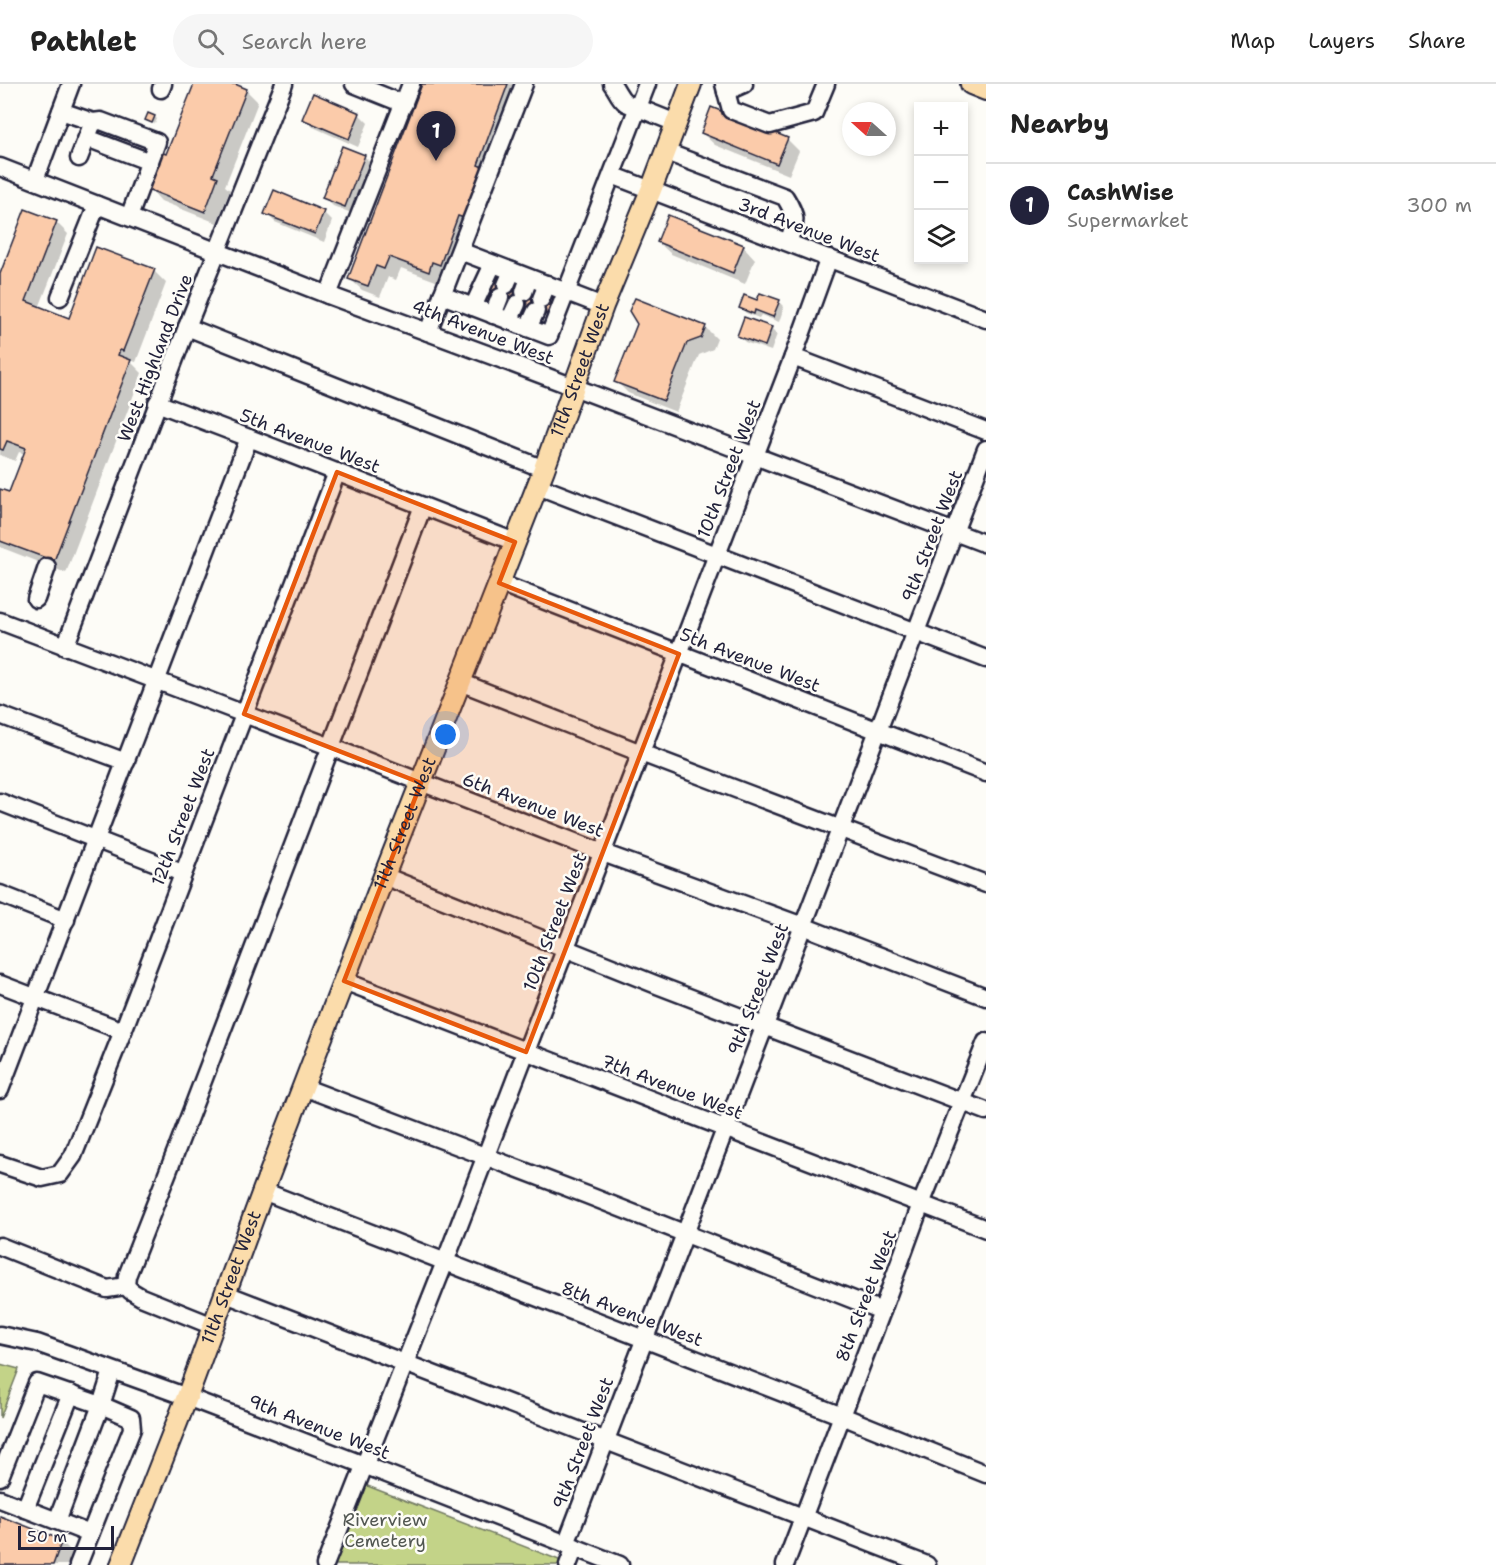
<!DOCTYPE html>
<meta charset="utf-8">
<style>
:root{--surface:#fff;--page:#f6f6f6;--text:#222;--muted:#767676;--line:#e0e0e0;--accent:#22223b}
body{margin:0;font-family:"Shantell Sans",sans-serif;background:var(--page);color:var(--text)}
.controls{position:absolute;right:18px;top:18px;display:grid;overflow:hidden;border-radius:0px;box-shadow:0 3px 9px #0003}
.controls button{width:54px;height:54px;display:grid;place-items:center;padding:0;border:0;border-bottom:2px solid var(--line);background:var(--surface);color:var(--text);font:30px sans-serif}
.compass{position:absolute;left:842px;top:18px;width:54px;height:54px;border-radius:50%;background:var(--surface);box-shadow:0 3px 9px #0003;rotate:291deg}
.scale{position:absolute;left:18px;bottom:15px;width:96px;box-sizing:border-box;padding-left:6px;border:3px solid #22223b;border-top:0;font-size:16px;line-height:21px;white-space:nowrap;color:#22223b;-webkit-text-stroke:4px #fdfcf7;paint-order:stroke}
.you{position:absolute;left:446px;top:651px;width:21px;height:21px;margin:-15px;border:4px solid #fff;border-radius:50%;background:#1a73e8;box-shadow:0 0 0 9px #1a73e833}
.badge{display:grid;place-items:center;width:39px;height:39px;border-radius:50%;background:var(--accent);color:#fff;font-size:20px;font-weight:700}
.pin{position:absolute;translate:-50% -50px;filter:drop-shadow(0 2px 3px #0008)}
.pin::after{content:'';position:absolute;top:32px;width:21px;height:18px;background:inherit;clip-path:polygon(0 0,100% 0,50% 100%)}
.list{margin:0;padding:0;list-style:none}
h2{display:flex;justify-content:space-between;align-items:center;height:78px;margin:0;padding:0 24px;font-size:26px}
h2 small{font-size:20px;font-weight:400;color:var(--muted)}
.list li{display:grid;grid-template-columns:39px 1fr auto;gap:18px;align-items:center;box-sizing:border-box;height:84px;padding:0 24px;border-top:2px solid var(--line)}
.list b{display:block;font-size:22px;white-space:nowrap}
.list p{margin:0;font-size:20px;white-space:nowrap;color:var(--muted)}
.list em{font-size:20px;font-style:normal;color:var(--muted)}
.icon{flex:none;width:33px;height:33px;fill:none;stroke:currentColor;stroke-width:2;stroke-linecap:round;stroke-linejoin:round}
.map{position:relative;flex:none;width:986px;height:1481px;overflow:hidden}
header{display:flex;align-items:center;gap:36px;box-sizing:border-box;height:84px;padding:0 30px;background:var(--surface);border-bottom:2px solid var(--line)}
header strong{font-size:28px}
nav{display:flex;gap:33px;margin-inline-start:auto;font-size:21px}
.search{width:420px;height:54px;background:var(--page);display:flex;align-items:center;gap:15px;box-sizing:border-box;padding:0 21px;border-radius:33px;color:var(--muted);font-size:22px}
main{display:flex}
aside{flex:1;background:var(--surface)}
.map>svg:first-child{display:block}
</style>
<header>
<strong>Pathlet</strong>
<div class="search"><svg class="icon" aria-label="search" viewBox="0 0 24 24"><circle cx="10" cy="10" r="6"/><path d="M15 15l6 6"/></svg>Search here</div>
<nav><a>Map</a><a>Layers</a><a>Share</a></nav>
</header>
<main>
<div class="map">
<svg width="986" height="1481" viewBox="0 0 986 1481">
<rect width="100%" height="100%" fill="#fdfcf7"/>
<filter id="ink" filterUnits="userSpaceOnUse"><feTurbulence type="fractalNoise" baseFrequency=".0167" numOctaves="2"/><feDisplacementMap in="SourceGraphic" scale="12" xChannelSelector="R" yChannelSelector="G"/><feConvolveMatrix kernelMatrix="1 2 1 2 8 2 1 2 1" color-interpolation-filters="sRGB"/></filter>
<g filter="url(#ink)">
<g fill="#c3d388" stroke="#727a62" stroke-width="1.5">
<path d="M0 1280 19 1285 0 1334Z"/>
<path d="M365 1401 572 1481H334Z"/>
</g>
<g fill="#0003">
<path d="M195 0H231L246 6 258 18 225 102 230 106 217 139 161 117 149 104 167 72Z"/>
<path d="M423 0H516L441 199 401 184 396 196 388 193 380 213 362 206 349 194Z"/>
<path d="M359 30 368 39 358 63 313 43 304 34Z"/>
<path d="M155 33 157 35 155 40 147 36Z"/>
<path d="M702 49 787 55 799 67 789 91 715 61Z"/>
<path d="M364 72 373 81 354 130 333 122 324 113Z"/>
<path d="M323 128 332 137 324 158 275 138 266 129Z"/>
<path d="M56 138 68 150 39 224 70 236 154 187 166 199 136 278 129 276 142 289 66 489 0 463V406L10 410 25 370 19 368 15 377 0 371V194Z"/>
<path d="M658 158 743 162 755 175 745 200 671 170Z"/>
<path d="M758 218H779L784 223 779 238 761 231 759 234 746 229 741 224Z"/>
<path d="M705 243 717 255 713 265 699 271 676 328 628 309 616 297Z"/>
<path d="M771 244 777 250 771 267 745 258 739 252Z"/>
<path d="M0 1434 61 1457 73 1469 69 1481H0Z"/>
</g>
<g fill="#fbcbaa" stroke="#22223b" stroke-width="1.5">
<path d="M194 0H235L247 5 213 91 218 93 205 128 147 105 161 68 166 70Z"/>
<path d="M422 0H508L478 81 483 83 464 134 458 132 440 181 432 178 429 188 389 173 384 185 376 182 368 202 348 195Z"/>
<path d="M313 9 360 29 349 55 302 35Z"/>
<path d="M711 23 788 54 777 80 701 49Z"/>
<path d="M148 29 155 32 152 39 145 36Z"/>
<path d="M342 62 365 71 345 123 322 114Z"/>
<path d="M274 106 324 127 315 150 264 130Z"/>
<path d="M25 125 57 137 26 217 69 234 96 163 155 185 123 267 120 266 118 271 131 276 54 477 0 457V405L9 408 26 364 7 357 3 366 0 365V190Z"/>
<path d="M668 131 744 161 733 189 657 158Z"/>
<path d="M495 197 556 221 545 231 484 207Z"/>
<path d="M760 209 780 216 773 233 755 226 754 230 739 224 744 211 757 216Z"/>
<path d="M635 214 706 242 701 254 687 259 664 317 614 298 637 240 629 227Z"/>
<path d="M744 233 772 243 765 262 737 252Z"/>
<path d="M0 1432 62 1456 53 1481H0Z"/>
</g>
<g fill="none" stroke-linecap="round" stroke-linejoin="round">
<g stroke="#22223b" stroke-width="21">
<g id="minor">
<path d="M354 0 404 20"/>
<path d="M612 0C618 7 618 13 626 19L676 39"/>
<path d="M724 0 731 26 770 41 814 29 826 0"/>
<path d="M161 5 163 0"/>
<path d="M726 8 744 0"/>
<path d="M61 27 93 38 79 74"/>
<path d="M93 38 101 37 157 58 129 133"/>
<path d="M87 54 150 78"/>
<path d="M666 68 785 113C797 133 797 136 788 158"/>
<path d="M0 83 328 211 495 273 986 460"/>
<path d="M612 91 986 235"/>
<path d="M35 96 71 0"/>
<path d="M460 167 603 222"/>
<path d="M506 201 512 187"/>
<path d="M524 208 529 194"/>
<path d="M328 211 411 0"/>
<path d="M442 211 549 252 647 0"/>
<path d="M60 213 97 121"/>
<path d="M541 215 547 200"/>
<path d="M473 223 493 180"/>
<path d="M493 231 500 213"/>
<path d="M509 237 517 220"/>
<path d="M187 243 544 385"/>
<path d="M528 244 536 227"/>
<path d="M428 248 524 0"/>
<path d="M793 273 986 347"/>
<path d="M157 319 249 354 515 458"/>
<path d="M538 402 986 575"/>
<path d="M499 499 986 689"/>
<path d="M36 515 47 483"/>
<path d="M0 537 331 663 603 769 803 842 986 913"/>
<path d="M65 563 187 243 284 0"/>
<path d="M460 598 641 669 986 800"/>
<path d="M0 631 126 678"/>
<path d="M0 718 182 789"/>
<path d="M384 792 657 901 986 1027"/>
<path d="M0 810 66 836"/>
<path d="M344 897 986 1145"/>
<path d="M0 900 123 947"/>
<path d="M303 1003 587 1111 882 1227"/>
<path d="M0 1006 249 354"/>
<path d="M0 1080 42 1094 60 1090 73 1072 123 947 337 388"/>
<path d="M263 1107 842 1332 986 1390"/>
<path d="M0 1162 107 1205 126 1202"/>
<path d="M226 1210 927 1481"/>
<path d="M213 1242 141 1213 131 1207 126 1202 127 1192 178 1062 423 422"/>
<path d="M0 1251 37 1259 187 1313 364 1381 620 1481"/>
<path d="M0 1393 37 1299 101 1321 57 1437 0 1415"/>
<path d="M25 1425 71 1310"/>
<path d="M57 1437 90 1450"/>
<path d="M566 1460 986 365"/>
<path d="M78 1481 132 1345 131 1334 101 1321 112 1287"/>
<path d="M325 1481 445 1178 793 273 829 174"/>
<path d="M568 1481 575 1463"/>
<path d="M785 1481 882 1227 921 1120 986 958"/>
</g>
</g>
<g stroke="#22223b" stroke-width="24">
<g id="major">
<path d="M971 0 986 6"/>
<path id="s1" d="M121 1481 187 1313 263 1107 384 792 544 385 603 222 651 106 691 0"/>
</g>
</g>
<use href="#minor" stroke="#fdfcf7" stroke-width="16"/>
<use href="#major" stroke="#fbdcab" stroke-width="20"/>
</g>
</g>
<path fill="#e8590c" fill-opacity="0.2" stroke="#e8590c" stroke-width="4.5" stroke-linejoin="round" d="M337 388 515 458 499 499 679 570 526 968 344 897 421 699 244 630Z"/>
<g text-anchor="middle" stroke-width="5" stroke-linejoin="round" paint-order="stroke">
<g font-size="18" fill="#22223b" stroke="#fdfcf7">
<text transform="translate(809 146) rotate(21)" y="6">3rd Avenue West</text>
<text transform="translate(483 248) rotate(21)" y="6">4th Avenue West</text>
<text transform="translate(155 274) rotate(-69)" y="6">West Highland Drive</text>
<text dy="6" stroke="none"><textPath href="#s1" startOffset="1280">11th Street West</textPath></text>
<text transform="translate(310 357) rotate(21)" y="6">5th Avenue West</text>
<text transform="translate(729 385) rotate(-69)" y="6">10th Street West</text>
<text transform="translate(932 452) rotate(-69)" y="6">9th Street West</text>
<text transform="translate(750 576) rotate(21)" y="6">5th Avenue West</text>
<text transform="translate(533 721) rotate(21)" y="6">6th Avenue West</text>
<text transform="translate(183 733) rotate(-69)" y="6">12th Street West</text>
<text dy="6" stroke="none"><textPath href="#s1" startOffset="794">11th Street West</textPath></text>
<text transform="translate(555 838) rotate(-69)" y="6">10th Street West</text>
<text transform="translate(758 905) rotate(-69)" y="6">9th Street West</text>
<text transform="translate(672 1003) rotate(21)" y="6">7th Avenue West</text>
<text dy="6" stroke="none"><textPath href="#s1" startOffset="308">11th Street West</textPath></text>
<text transform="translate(866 1212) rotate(-69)" y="6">8th Street West</text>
<text transform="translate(632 1230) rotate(21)" y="6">8th Avenue West</text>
<text transform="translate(319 1343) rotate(21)" y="6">9th Avenue West</text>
<text transform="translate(583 1359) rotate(-69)" y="6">9th Street West</text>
</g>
<g font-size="18" fill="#525752" stroke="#fdfcf7">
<text x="385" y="1442">Riverview<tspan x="385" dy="21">Cemetery</tspan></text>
</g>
</g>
</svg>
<div class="controls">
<button>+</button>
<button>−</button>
<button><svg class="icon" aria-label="layers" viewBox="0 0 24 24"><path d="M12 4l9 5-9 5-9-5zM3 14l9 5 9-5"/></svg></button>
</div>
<svg class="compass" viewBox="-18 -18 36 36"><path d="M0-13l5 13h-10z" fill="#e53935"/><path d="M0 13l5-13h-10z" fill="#767676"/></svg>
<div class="scale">50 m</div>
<div class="you"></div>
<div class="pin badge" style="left:436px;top:77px">1</div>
</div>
<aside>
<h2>Nearby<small></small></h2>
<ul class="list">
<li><span class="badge">1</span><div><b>CashWise</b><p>Supermarket</p></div><em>300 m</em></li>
</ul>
</aside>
</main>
